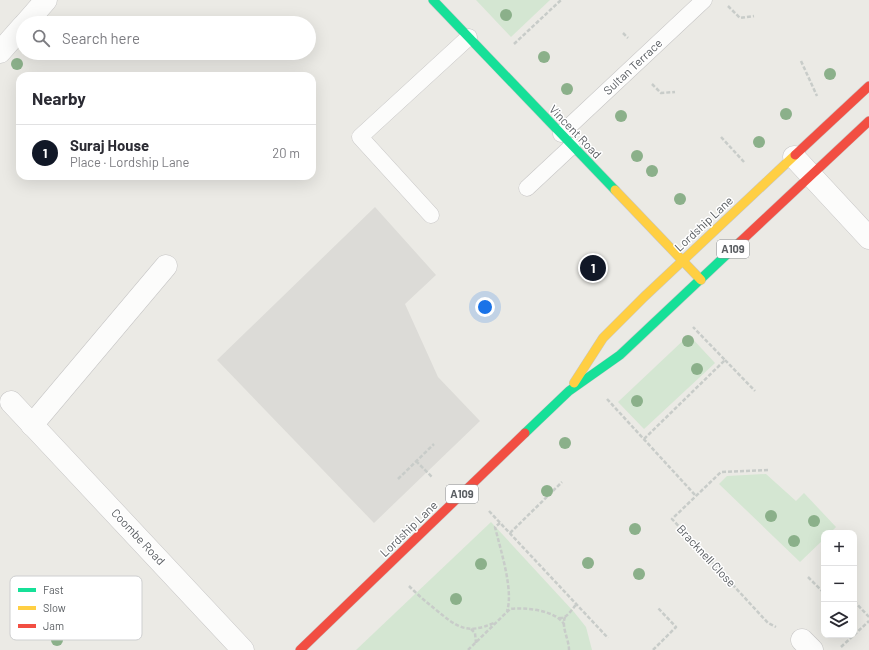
<!DOCTYPE html>
<meta charset="utf-8">
<style>
:root{--surface:#fff;--page:#f7f7f7;--text:#2b2b33;--muted:#7c7c81;--line:#e1e1e2;--accent:#111827}
body{margin:0;font-family:Barlow,sans-serif;background:var(--page);color:var(--text)}
.controls{position:absolute;right:12px;bottom:12px;display:grid;overflow:hidden;border-radius:8px;box-shadow:0 4px 16px #0002}
.controls button{width:36px;height:36px;display:grid;place-items:center;padding:0;border:0;border-bottom:1px solid var(--line);background:var(--surface);color:var(--text);font:20px sans-serif}
.you{position:absolute;left:485px;top:307px;width:14px;height:14px;margin:-10px;border:3px solid #fff;border-radius:50%;background:#1a73e8;box-shadow:0 0 0 6px #1a73e833}
.badge{display:grid;place-items:center;width:26px;height:26px;border-radius:50%;background:var(--accent);color:#fff;font-size:13px;font-weight:700}
.pin{position:absolute;translate:-50% -50%;border:2px solid #fff;box-shadow:0 1px 4px #0006}
.list{margin:0;padding:0;list-style:none}
h2{display:flex;justify-content:space-between;align-items:center;height:52px;margin:0;padding:0 16px;font-size:17px}
h2 small{font-size:13px;font-weight:400;color:var(--muted)}
.list li{display:grid;grid-template-columns:26px 1fr auto;gap:12px;align-items:center;box-sizing:border-box;height:56px;padding:0 16px;border-top:1px solid var(--line)}
.list b{display:block;font-size:15px;white-space:nowrap}
.list p{margin:0;font-size:13px;white-space:nowrap;color:var(--muted)}
.list em{font-size:13px;font-style:normal;color:var(--muted)}
.icon{flex:none;width:22px;height:22px;fill:none;stroke:currentColor;stroke-width:2;stroke-linecap:round;stroke-linejoin:round}
.map{position:relative;flex:none;width:869px;height:650px;overflow:hidden}
.search{position:absolute;background:var(--surface);box-shadow:0 4px 16px #0002;left:16px;top:16px;width:300px;height:44px;display:flex;align-items:center;gap:10px;box-sizing:border-box;padding:0 14px;border-radius:22px;color:var(--muted);font-size:15px}
.panel{position:absolute;background:var(--surface);box-shadow:0 4px 16px #0002;left:16px;top:72px;width:300px;height:108px;border-radius:12px}
.map>svg:first-child{display:block}
</style>
<div class="map">
<svg width="869" height="650" viewBox="0 0 869 650">
<rect width="100%" height="100%" fill="#ebeae5"/>
<path fill="#dcdbd7" d="M375 207 436 275 405 304 438 377 480 421 374 523 217 360Z"/>
<g fill="#d4e6d2">
<path d="M476 0H550L511 37Z"/>
<path d="M689 335 715 363 644 429 618 402Z"/>
<path d="M766 474 796 501 804 493 836 527 830 533H824V539L800 562 719 484 727 476Z"/>
<path d="M491 522 574 612 586 627 592 650H356Z"/>
</g>
<g fill="none" stroke-linecap="round" stroke-linejoin="round">
<g stroke="#c7c6c6" stroke-width="17">
<g id="lane">
<path d="M561 134 704 0"/>
<path d="M527 188 572 146"/>
<path d="M431 215 360 137 469 37"/>
</g>
</g>
<g stroke="#c7c6c6" stroke-width="23">
<g id="street">
<path d="M26 23 46 0"/>
<path d="M0 52 23 26"/>
<path d="M794 157 869 238"/>
<path d="M11 402 243 650"/>
<path d="M32 425 166 266"/>
<path d="M802 640 812 650"/>
</g>
</g>
<g stroke="#c6c6c6" stroke-width="10">
<g id="fast">
<path d="M433 0 615 190"/>
<path d="M525 433 569 391 620 355 740 242"/>
</g>
</g>
<g stroke="#c6c6c6" stroke-width="10">
<g id="slow">
<path d="M615 190 701 280"/>
<path d="M574 383 603 338 644 297 795 155"/>
</g>
</g>
<g stroke="#c6c6c6" stroke-width="10">
<g id="jam">
<path d="M795 155 869 86"/>
<path d="M740 242 869 121"/>
<path d="M300 650 525 433"/>
</g>
</g>
<g stroke="#c8ccc9" stroke-width="2.5" stroke-dasharray="4 2" stroke-linecap="butt">
<path d="M728 6 740 18 754 16"/>
<path d="M623 33 628 38"/>
<path d="M514 44 561 0"/>
<path d="M801 61 817 96"/>
<path d="M652 84 661 93 675 92"/>
<path d="M721 137 745 163"/>
<path d="M725 360 755 391"/>
<path d="M607 399 696 496"/>
<path d="M644 439 725 360 693 327"/>
<path d="M416 461 432 477"/>
<path d="M768 470 721 472 672 519 768 623 776 627"/>
<path d="M398 479 434 444"/>
<path d="M489 511 608 638"/>
<path d="M500 523 495 527C500 548 514 591 507 611"/>
<path d="M510 533 562 482"/>
<path d="M808 577 824 593"/>
<path d="M409 586C417 594 426 602 435 609 457 627 466 635 494 623"/>
<path d="M854 601 869 617"/>
<path d="M565 617C561 627 569 639 569 650"/>
<path d="M559 618C567 619 571 610 576 605"/>
<path d="M471 629 475 633 476 643"/>
<path d="M854 635 869 621"/>
<path d="M841 647 854 635"/>
<path d="M468 650 510 609C525 607 555 610 564 624"/>
<path d="M653 650 676 627 658 608"/>
</g>
<use href="#lane" stroke="#fcfcfb" stroke-width="16"/>
<use href="#street" stroke="#fcfcfb" stroke-width="22"/>
<use href="#fast" stroke="#16e098" stroke-width="9"/>
<use href="#slow" stroke="#ffcf43" stroke-width="9"/>
<use href="#jam" stroke="#f24e42" stroke-width="9"/>
</g>
<g fill="#8bb08a">
<circle cx="506" cy="15" r="6"/>
<circle cx="544" cy="57" r="6"/>
<circle cx="17" cy="64" r="6"/>
<circle cx="830" cy="74" r="6"/>
<circle cx="567" cy="89" r="6"/>
<circle cx="786" cy="114" r="6"/>
<circle cx="621" cy="116" r="6"/>
<circle cx="759" cy="142" r="6"/>
<circle cx="637" cy="156" r="6"/>
<circle cx="652" cy="171" r="6"/>
<circle cx="680" cy="199" r="6"/>
<circle cx="688" cy="341" r="6"/>
<circle cx="697" cy="369" r="6"/>
<circle cx="637" cy="401" r="6"/>
<circle cx="565" cy="443" r="6"/>
<circle cx="547" cy="491" r="6"/>
<circle cx="771" cy="516" r="6"/>
<circle cx="814" cy="521" r="6"/>
<circle cx="635" cy="529" r="6"/>
<circle cx="794" cy="541" r="6"/>
<circle cx="588" cy="563" r="6"/>
<circle cx="481" cy="564" r="6"/>
<circle cx="639" cy="574" r="6"/>
<circle cx="456" cy="599" r="6"/>
<circle cx="57" cy="640" r="6"/>
</g>
<g text-anchor="middle" stroke-width="3" stroke-linejoin="round" paint-order="stroke">
<g fill="#fff" stroke="#8c8f92" stroke-width="1">
<rect x="717" y="240" width="32" height="18" rx="3"/>
<rect x="446" y="485" width="32" height="18" rx="3"/>
</g>
<g font-size="11" font-weight="bold" fill="#5b5f63">
<text x="733" y="253">A109</text>
<text x="462" y="498">A109</text>
</g>
<g font-size="12" fill="#5b5f63" stroke="#fff">
<text transform="translate(633 67) rotate(-43)" y="4">Sultan Terrace</text>
<text transform="translate(575 132) rotate(46)" y="4">Vincent Road</text>
<text transform="translate(704 224) rotate(-43)" y="4">Lordship Lane</text>
<text transform="translate(409 529) rotate(-44)" y="4">Lordship Lane</text>
<text transform="translate(138 537) rotate(47)" y="4">Coombe Road</text>
<text transform="translate(706 556) rotate(47)" y="4">Bracknell Close</text>
</g>
</g>
<rect x="10" y="576" width="132" height="64" rx="6" fill="#fff" stroke="#cecfd0" stroke-width="1"/>
<rect x="18" y="588" width="18" height="4" fill="#16e098"/>
<rect x="18" y="606" width="18" height="4" fill="#ffcf43"/>
<rect x="18" y="624" width="18" height="4" fill="#f24e42"/>
<g font-size="11" fill="#5b5f63">
<text x="43" y="594">Fast</text>
<text x="43" y="612">Slow</text>
<text x="43" y="630">Jam</text>
</g>
</svg>
<div class="controls">
<button>+</button>
<button>−</button>
<button><svg class="icon" aria-label="layers" viewBox="0 0 24 24"><path d="M12 4l9 5-9 5-9-5zM3 14l9 5 9-5"/></svg></button>
</div>
<div class="you"></div>
<div class="pin badge" style="left:593px;top:268px">1</div>
<div class="search"><svg class="icon" aria-label="search" viewBox="0 0 24 24"><circle cx="10" cy="10" r="6"/><path d="M15 15l6 6"/></svg>Search here</div>
<section class="panel">
<h2>Nearby<small></small></h2>
<ul class="list">
<li><span class="badge">1</span><div><b>Suraj House</b><p>Place · Lordship Lane</p></div><em>20 m</em></li>
</ul>
</section>
</div>
